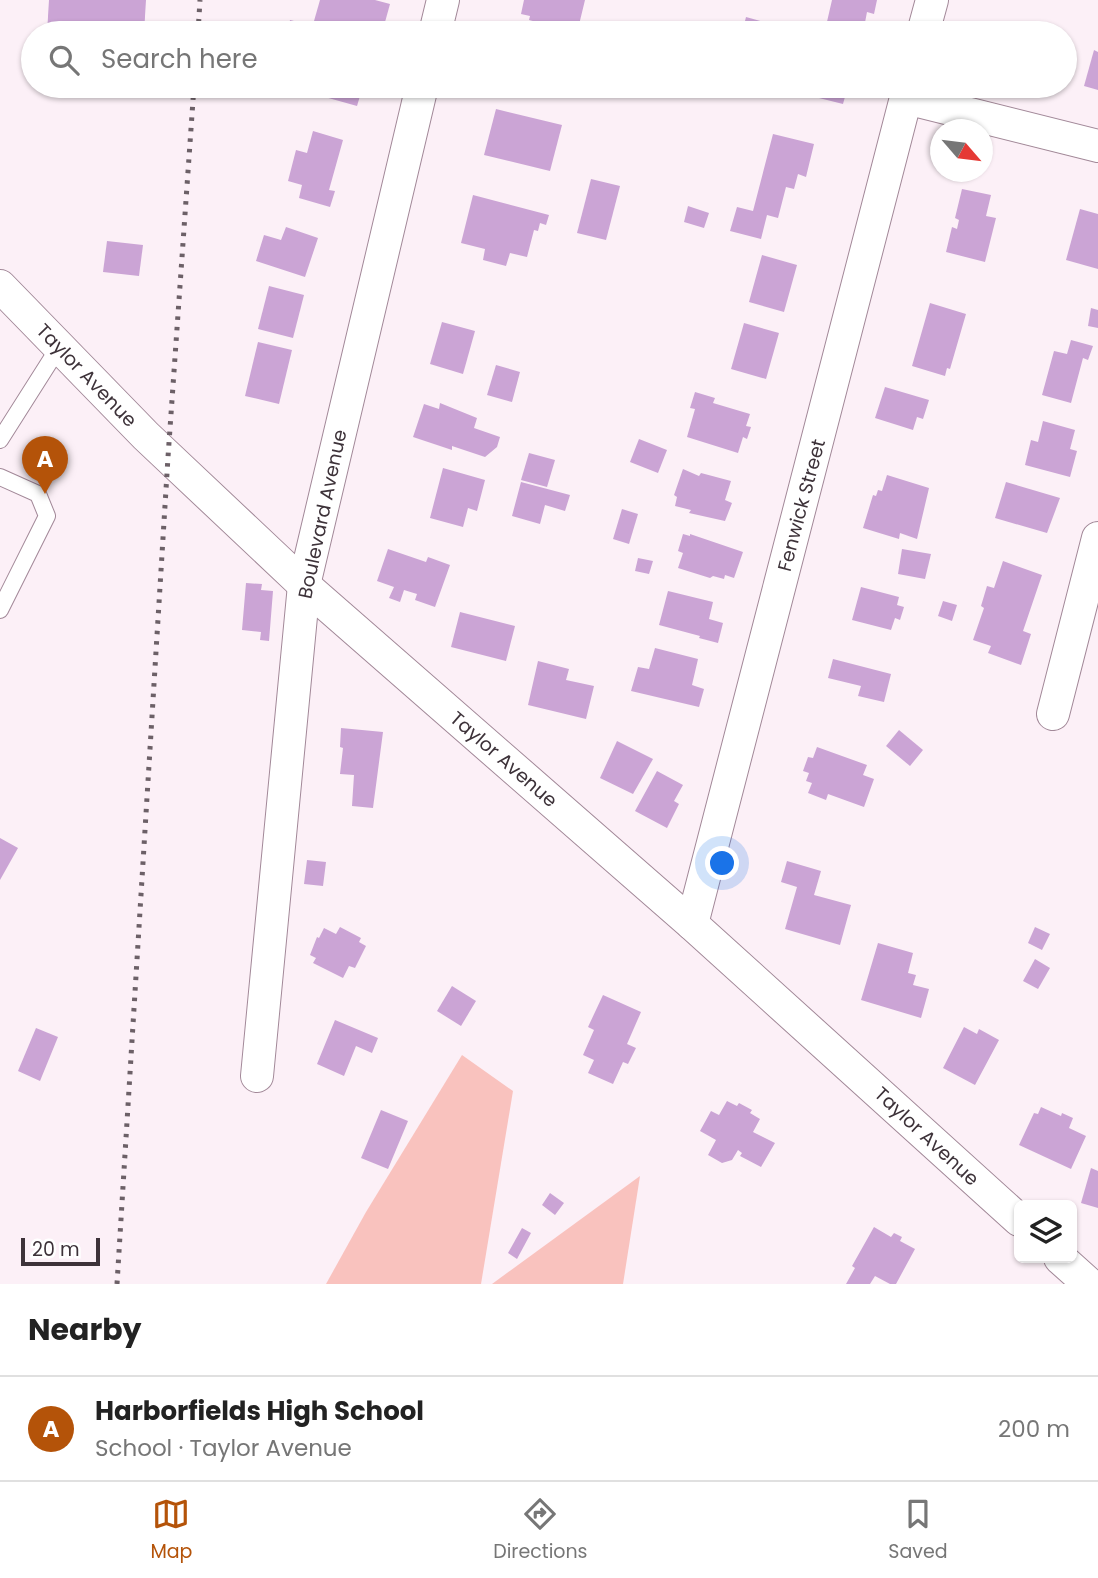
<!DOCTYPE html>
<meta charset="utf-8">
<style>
:root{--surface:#fff;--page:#f6f6f6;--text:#222;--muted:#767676;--line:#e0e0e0;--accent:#b45309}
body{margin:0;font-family:Poppins,sans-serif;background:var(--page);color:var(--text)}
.controls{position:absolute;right:21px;bottom:21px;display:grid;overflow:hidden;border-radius:10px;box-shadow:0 2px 5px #0004}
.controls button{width:63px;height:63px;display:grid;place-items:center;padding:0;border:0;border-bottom:2px solid var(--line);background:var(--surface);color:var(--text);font:35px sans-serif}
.compass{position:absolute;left:930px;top:119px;width:63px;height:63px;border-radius:50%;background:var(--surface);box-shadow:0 2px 5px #0004;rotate:118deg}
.scale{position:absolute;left:21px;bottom:18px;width:79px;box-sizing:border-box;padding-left:7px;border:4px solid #3d3239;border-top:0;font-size:19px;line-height:24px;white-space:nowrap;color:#3d3239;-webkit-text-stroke:5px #fff;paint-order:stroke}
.you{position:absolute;left:723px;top:864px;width:24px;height:24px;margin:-18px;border:5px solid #fff;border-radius:50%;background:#1a73e8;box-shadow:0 0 0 10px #1a73e833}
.badge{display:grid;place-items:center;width:46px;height:46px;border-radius:50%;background:var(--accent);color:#fff;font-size:23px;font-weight:700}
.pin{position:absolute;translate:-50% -58px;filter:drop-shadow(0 2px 4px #0008)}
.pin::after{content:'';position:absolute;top:37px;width:24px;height:21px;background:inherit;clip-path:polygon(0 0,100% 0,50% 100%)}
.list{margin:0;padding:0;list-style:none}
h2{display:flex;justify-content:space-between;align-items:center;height:91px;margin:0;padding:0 28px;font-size:30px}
h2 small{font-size:23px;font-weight:400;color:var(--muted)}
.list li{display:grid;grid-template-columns:46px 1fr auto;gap:21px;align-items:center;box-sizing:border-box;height:105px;padding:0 28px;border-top:2px solid var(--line)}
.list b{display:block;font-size:26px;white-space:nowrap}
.list p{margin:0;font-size:23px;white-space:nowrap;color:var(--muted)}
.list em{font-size:23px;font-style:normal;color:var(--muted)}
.icon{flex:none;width:38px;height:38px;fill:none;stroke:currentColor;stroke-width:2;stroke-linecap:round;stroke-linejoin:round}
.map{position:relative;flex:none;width:1098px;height:1284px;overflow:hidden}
.search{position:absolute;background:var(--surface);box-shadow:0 2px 5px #0004;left:21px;right:21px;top:21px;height:77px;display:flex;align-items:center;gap:18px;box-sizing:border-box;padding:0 24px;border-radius:38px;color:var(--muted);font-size:26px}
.sheet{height:196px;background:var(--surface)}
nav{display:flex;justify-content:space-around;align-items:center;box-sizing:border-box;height:98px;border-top:2px solid var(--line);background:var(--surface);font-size:19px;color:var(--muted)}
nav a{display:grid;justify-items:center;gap:4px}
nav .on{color:var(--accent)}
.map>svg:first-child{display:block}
</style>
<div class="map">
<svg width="1098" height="1284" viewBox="0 0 1098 1284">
<rect width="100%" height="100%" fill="#fcf0f7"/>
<g fill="#f9c2be">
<path d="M462 1055 513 1091 481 1284H326L366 1212Z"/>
<path d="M640 1176 623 1284H492Z"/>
</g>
<g fill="#cba4d5">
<path d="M49 0H146L144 33H47Z"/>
<path d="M320 0H375L390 4 382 33H358L314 21Z"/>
<path d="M524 0H585L577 33 558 32 559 28 529 20 530 16 521 14Z"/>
<path d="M832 0H877L874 14 867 12 863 33 826 26Z"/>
<path d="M746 17 764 22 761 33H742Z"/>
<path d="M290 20 314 26 312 33H287Z"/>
<path d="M1094 50 1098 52V90L1084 86Z"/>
<path d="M308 86H363L357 106 307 92Z"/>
<path d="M809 86H848L843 104 807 95Z"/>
<path d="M496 109 562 125 550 171 484 155Z"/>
<path d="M313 131 343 140 329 190 335 191 330 207 299 198 302 185 288 181 296 150 307 153Z"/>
<path d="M773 134 814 144 806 177 798 174 794 189 786 187 778 218 767 215 761 239 730 231 737 207 753 211Z"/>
<path d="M591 179 620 186 606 240 577 233Z"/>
<path d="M962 189 991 195 986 216 996 218 985 262 946 252 952 227 957 229 959 220 955 218Z"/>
<path d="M473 195 549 215 546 225 540 223 538 231 534 230 527 257 510 253 506 266 483 260 485 249 461 243Z"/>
<path d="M688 206 709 213 704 228 684 222Z"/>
<path d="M1080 209 1098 214V269L1066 260Z"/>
<path d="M286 227 318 238 305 277 256 261 264 235 281 240Z"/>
<path d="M107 241 143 245 139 276 103 272Z"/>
<path d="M762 255 797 265 784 312 749 302Z"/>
<path d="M269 286 304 295 293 338 258 329Z"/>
<path d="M930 303 966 314 950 369 947 368 945 376 912 366Z"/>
<path d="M1091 308 1098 310V328L1088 326Z"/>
<path d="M442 322 475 331 463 374 430 364Z"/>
<path d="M744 323 779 333 766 379 731 369Z"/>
<path d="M1071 340 1093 346 1088 360 1083 358 1071 403 1042 395 1054 351 1067 354Z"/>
<path d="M258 342 292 350 279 404 245 396Z"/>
<path d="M496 365 520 372 512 402 487 395Z"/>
<path d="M885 387 929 400 923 419 917 417 913 430 875 418Z"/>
<path d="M695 392 715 398 713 403 750 414 746 426 751 427 747 439 743 437 738 453 687 437 695 409 690 408Z"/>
<path d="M440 403 477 418 474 428 500 437 497 447 485 457 452 446V450L413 437 424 404 439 409Z"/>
<path d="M1043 421 1075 430 1070 449 1077 451 1070 477 1025 465 1031 440 1038 442Z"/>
<path d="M639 439 667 450 658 473 630 462Z"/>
<path d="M529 453 555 460 547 487 521 480Z"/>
<path d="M443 468 485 480 477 511 468 508 463 527 430 518Z"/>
<path d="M683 469 699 476 701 473 731 481 725 500 732 503 725 521 689 513 691 510 675 506 677 497 674 495Z"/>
<path d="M887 475 929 488 917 539 900 533 899 539 863 528 873 495 876 496 878 490 882 491Z"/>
<path d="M521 482 570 495 565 511 545 505 540 524 512 516Z"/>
<path d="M1006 482 1060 498 1047 533 995 518Z"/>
<path d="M622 509 638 514 629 544 613 539Z"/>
<path d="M683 534 690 536V534L743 552 734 578 725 575 724 579 713 576 710 578 678 568 683 553 678 551Z"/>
<path d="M388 549 426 562 428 557 450 565 435 607 415 600 417 594 404 590 400 602 389 598 394 587 377 581Z"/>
<path d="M902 549 931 554 925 579 898 574Z"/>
<path d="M638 558 653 561 649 574 635 571Z"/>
<path d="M1003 561 1042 575 1023 631 1031 634 1021 665 988 653 991 646 973 640 984 608 981 606 987 586 994 588Z"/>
<path d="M246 583 262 584 261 590 273 591 269 641 260 640 261 632 242 630Z"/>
<path d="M861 587 899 597 897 605 904 607 900 620 895 618 891 630 852 620Z"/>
<path d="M668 591 713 602 709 619 723 623 718 643 699 638 700 636 659 625Z"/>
<path d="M943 601 957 605 952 621 938 616Z"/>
<path d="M460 612 515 626 506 661 451 647Z"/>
<path d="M655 648 698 659 692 685 704 689 699 707 631 691 638 667 649 669Z"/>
<path d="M833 659 891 674 884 702 858 696 861 686 828 678Z"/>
<path d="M538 661 569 669 566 680 594 686 586 719 528 705Z"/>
<path d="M341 728 383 732 373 808 352 806 354 775 340 774 343 748 340 747Z"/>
<path d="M899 730 923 750 910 766 886 746Z"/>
<path d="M617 741 653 759 633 794 600 778Z"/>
<path d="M817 747 867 765 863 775 874 779 864 807 828 794 826 800 808 793 812 783 806 781 809 773 803 771 808 757 813 758Z"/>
<path d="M657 771 683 785 674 801 679 804 667 828 635 811Z"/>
<path d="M0 838 18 848 0 880Z"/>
<path d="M307 860 326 862 323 886 304 884Z"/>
<path d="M787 861 821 871 814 895 851 905 840 945 785 929 797 887 781 882Z"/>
<path d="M340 927 361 938 359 942 366 946 355 968 349 966 343 978 313 963 316 958 310 955 317 937 319 938 324 928 336 934Z"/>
<path d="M1035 927 1050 934 1042 950 1028 943Z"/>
<path d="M878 943 913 953 908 973 916 975 913 985 929 989 921 1018 861 1000Z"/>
<path d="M1035 959 1050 968 1038 989 1023 981Z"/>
<path d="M452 986 476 1001 461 1026 437 1011Z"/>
<path d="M603 995 641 1012 627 1044 636 1048 628 1064 623 1062 613 1084 588 1073 594 1060 583 1055 594 1030 588 1027Z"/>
<path d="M335 1020 378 1038 372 1053 356 1046 344 1076 317 1064Z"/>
<path d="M964 1027 977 1034 979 1029 999 1040 975 1085 943 1068Z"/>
<path d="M36 1028 58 1037 40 1081 18 1071Z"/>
<path d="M727 1101 737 1106 739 1103 752 1110 750 1113 760 1119 753 1132 775 1143 761 1167 740 1156 742 1153 738 1150 732 1160 722 1163 708 1155 716 1140 700 1131 711 1111 719 1115Z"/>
<path d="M1041 1107 1061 1116 1062 1113 1073 1118 1069 1128 1086 1136 1071 1169 1019 1145 1034 1113 1038 1114Z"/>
<path d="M381 1110 408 1121 388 1169 361 1158Z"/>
<path d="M1091 1168 1098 1171V1208L1081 1203Z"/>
<path d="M550 1193 564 1203 555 1215 542 1205Z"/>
<path d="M874 1227 891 1237 894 1233 902 1237 900 1241 915 1249 896 1284H890L875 1276 870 1284H846L855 1268 852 1266Z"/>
<path d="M522 1228 531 1233 517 1259 508 1253Z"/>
</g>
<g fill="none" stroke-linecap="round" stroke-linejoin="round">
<g stroke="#a28898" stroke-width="18">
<g id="lane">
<path d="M0 440 59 347"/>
<path d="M0 477 38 494 47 516 0 610"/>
</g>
</g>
<g stroke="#a28898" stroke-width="34">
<g id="street">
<path d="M435 33 443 0"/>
<path d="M923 33 932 0"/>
<path d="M906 98 1098 146"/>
<path d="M0 286 146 436 304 585 692 924 1019 1220"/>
<path d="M1053 714 1098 538"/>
<path d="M692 924 909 86"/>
<path d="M257 1076 304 585 422 86"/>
<path d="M1060 1258 1089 1284"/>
</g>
</g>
<use href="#lane" stroke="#fff" stroke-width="16"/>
<use href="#street" stroke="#fff" stroke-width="32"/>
<g stroke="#6c6067" stroke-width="5" stroke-dasharray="3.5 7" stroke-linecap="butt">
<path d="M198 33 200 0"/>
<path d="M117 1284 168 457 194 86"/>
</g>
</g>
<g text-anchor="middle" stroke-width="5" stroke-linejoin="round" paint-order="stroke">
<g font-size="19" fill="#3d3239" stroke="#fff">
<text transform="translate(87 375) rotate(46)" y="7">Taylor Avenue</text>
<text transform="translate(801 505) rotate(-75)" y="7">Fenwick Street</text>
<text transform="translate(322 514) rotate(-78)" y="7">Boulevard Avenue</text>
<text transform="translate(504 759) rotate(41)" y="7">Taylor Avenue</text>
<text transform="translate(927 1136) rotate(43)" y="7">Taylor Avenue</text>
</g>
</g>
</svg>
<div class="controls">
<button><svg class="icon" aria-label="layers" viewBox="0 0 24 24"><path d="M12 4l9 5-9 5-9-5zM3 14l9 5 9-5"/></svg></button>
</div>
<svg class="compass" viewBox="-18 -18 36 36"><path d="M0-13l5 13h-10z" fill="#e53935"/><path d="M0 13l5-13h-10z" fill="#767676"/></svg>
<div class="scale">20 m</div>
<div class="you"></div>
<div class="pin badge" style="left:45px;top:494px">A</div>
<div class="search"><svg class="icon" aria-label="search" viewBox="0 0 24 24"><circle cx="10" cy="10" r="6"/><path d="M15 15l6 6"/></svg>Search here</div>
</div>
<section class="sheet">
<h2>Nearby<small></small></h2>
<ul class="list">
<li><span class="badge">A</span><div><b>Harborfields High School</b><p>School · Taylor Avenue</p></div><em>200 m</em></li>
</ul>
</section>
<nav>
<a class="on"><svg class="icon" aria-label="map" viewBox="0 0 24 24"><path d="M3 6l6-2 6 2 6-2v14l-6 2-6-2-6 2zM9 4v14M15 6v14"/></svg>Map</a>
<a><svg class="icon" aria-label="directions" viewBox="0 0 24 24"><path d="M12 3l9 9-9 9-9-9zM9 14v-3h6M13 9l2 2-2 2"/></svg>Directions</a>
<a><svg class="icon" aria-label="saved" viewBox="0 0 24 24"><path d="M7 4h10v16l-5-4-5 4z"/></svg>Saved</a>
</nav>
